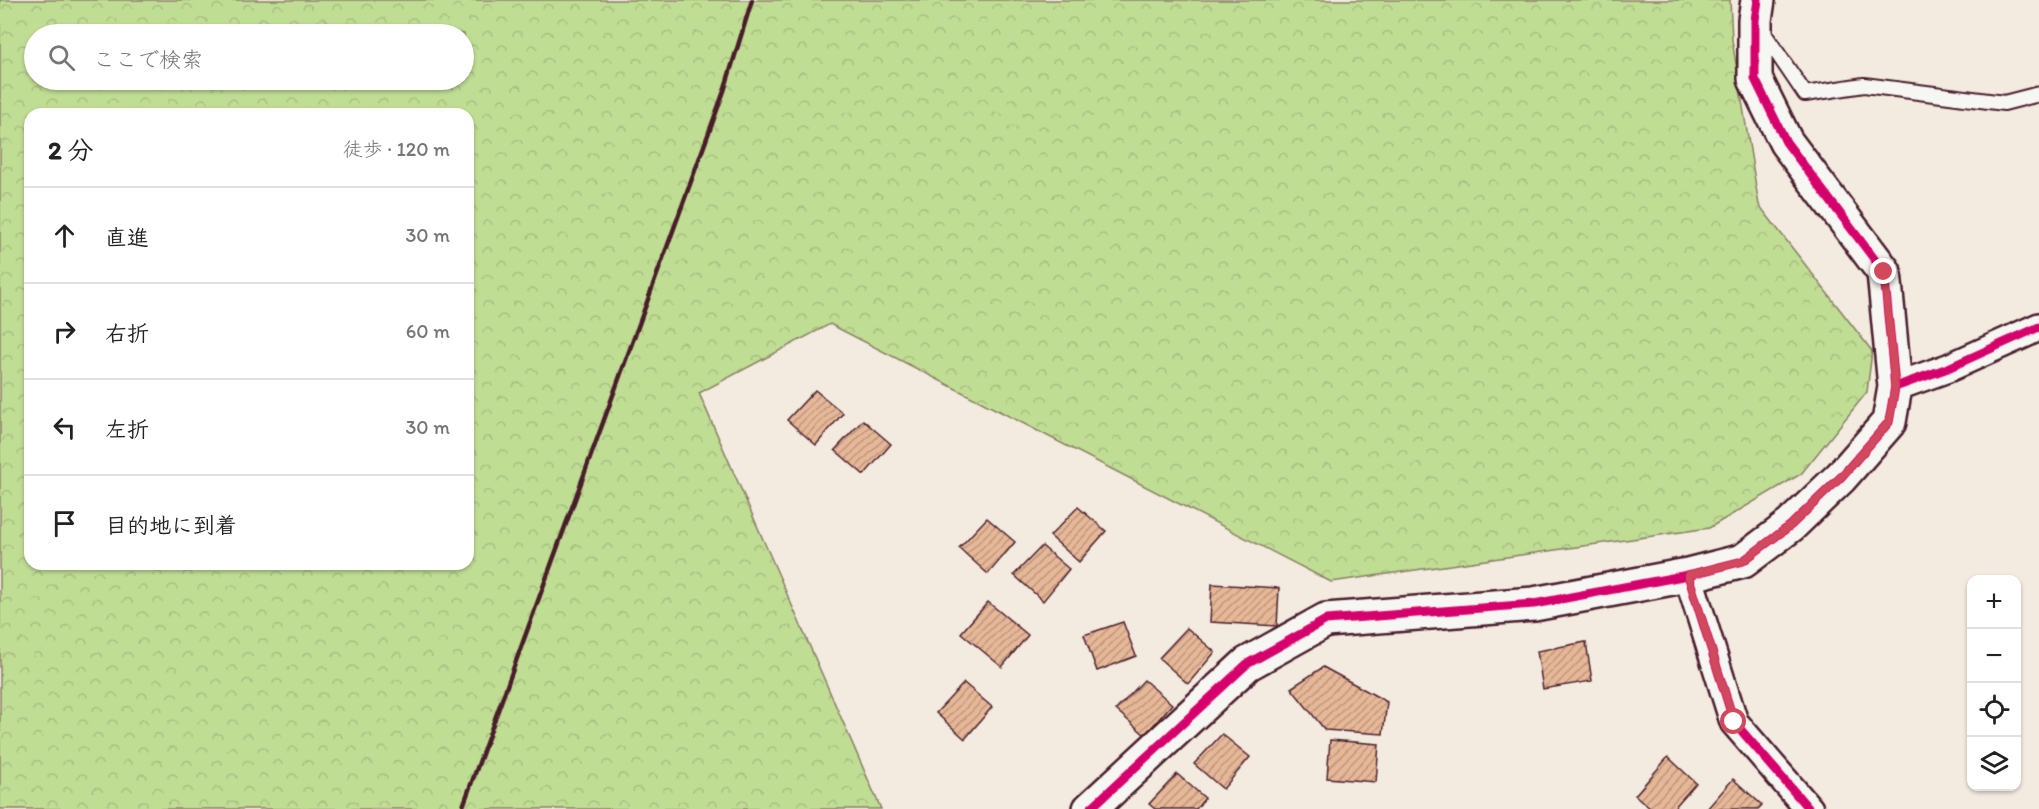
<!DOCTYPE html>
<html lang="ja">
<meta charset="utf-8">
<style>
:root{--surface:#fff;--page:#f6f6f6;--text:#222;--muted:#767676;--line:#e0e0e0}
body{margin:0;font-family:Itim,"Klee One",sans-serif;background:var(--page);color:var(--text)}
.controls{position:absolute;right:18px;bottom:18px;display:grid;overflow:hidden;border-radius:12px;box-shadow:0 2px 4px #0004}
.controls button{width:54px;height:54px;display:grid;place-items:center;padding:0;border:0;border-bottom:2px solid var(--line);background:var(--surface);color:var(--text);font:30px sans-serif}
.stop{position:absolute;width:18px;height:18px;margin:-14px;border:4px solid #d1495b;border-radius:50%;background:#fff}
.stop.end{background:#d1495b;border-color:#fff;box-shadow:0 2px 6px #0008}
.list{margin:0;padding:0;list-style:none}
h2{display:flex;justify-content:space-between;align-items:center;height:78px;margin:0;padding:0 24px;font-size:26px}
h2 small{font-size:20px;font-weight:400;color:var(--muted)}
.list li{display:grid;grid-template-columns:39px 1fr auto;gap:18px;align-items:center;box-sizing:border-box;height:96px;padding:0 24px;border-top:2px solid var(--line)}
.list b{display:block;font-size:22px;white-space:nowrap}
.list em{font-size:20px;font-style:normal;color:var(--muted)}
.icon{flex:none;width:33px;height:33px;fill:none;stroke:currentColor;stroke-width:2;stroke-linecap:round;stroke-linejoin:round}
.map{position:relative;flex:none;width:2039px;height:809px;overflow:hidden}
.search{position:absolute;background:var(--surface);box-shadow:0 2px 4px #0004;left:24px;top:24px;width:450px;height:66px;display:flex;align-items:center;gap:15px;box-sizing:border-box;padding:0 21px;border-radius:33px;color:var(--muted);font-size:22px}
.panel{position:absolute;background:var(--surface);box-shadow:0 2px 4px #0004;left:24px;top:108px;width:450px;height:462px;border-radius:18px}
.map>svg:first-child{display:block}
</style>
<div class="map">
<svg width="2039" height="809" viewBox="0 0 2039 809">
<defs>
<pattern id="forest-crowns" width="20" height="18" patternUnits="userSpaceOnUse" patternTransform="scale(1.5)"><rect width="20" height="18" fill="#c0dd94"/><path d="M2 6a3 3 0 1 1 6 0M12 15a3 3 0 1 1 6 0" fill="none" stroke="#a6bd80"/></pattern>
<pattern id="building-hatch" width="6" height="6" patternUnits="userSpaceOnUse" patternTransform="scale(1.5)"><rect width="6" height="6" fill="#e7b898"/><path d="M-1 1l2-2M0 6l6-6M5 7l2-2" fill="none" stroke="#bd957c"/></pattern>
</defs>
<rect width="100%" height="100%" fill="#f3eae0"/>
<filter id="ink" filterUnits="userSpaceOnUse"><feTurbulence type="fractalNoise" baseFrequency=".0167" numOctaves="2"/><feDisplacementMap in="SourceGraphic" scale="12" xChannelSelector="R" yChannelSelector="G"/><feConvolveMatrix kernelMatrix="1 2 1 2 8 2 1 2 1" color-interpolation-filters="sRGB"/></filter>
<g filter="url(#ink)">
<path fill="url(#forest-crowns)" stroke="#857e60" stroke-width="1.5" fill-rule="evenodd" d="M0 0H1730L1732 40 1759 205 1872 351 1867 392 1801 474 1709 528 1331 582 830 324 699 393 881 809H0ZM34 34H464V80H34ZM30 114H468V564H30Z"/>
<g fill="url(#building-hatch)" stroke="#4a1f2b" stroke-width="1.5">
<path d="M815 390 843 413 816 445 787 420Z"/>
<path d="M863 420 891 444 864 475 835 450Z"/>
<path d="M1078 507 1106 531 1079 562 1050 536Z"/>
<path d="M987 518 1015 542 988 574 959 548Z"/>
<path d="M1042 546 1069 569 1043 601 1014 575Z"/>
<path d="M1212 584 1279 588 1277 626 1210 622Z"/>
<path d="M988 602 1028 635 1002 667 961 633Z"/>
<path d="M1123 622 1136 656 1097 671 1084 635Z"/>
<path d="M1187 628 1215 652 1188 684 1159 658Z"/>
<path d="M1586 642 1592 681 1543 689 1537 651Z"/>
<path d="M1323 667 1387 702 1383 734 1325 730 1291 688Z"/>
<path d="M1144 680 1172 704 1145 735 1116 710Z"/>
<path d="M964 683 992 707 965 739 936 713Z"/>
<path d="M1222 734 1250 757 1223 789 1194 764Z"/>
<path d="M1330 740 1379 744 1376 782 1327 778Z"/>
<path d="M1668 757 1696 783 1673 809H1651L1635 795Z"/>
<path d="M1177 774 1205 798 1196 809H1155L1149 804Z"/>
<path d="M1733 779 1762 805 1758 809H1707Z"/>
</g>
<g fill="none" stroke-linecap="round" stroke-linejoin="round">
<g stroke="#4a1f2b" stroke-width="18">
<path id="service" d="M1761 29 1805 94 1864 85 2004 103 2039 94"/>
</g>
<g stroke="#4a1f2b" stroke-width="32">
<g id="minor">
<path d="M1895 387 1948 368 2039 327"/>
<path d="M1688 575 1734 722 1809 809"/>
</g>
</g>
<g stroke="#4a1f2b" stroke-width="38">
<path id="secondary" d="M1090 809 1247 664 1326 620 1534 604 1688 575 1743 561 1791 525 1841 477 1889 422 1895 387 1884 272 1786 142 1755 79V20L1758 0"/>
</g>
<use href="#service" stroke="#f6f6f2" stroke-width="14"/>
<use href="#minor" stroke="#f6f6f2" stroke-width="27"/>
<use href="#secondary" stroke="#f6f6f2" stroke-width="33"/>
<path stroke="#4a1f2b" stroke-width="4.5" d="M462 809 724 91 752 0"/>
<g stroke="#f6f6f2" stroke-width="13">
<g id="cycleway">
<path d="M1895 387 1948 368 2039 327"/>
<path d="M1688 575 1734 722 1809 809"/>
<path d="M1090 809 1247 664 1326 620 1534 604 1688 575 1743 561 1791 525 1841 477 1889 422 1895 387 1884 272 1786 142 1755 79V20L1758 0"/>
</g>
</g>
<use href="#cycleway" stroke="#d6006c" stroke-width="9"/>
</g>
</g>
<g fill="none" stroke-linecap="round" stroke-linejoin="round" filter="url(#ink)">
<path stroke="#d1495b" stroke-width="8" d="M1734 722 1688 575 1743 561 1791 525 1841 477 1889 422 1895 387 1884 272"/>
</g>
</svg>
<div class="controls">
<button>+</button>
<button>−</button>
<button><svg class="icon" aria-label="locate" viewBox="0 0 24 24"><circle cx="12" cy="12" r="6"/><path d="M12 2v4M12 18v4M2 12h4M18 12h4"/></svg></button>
<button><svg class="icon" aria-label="layers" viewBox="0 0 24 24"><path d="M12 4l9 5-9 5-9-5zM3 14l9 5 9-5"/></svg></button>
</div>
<div class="stop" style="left:1734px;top:722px"></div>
<div class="stop end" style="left:1884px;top:272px"></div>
<div class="search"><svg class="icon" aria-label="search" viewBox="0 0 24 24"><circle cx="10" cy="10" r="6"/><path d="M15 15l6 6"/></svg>ここで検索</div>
<section class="panel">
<h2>2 分<small>徒歩 · 120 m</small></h2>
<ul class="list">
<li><svg class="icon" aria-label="ahead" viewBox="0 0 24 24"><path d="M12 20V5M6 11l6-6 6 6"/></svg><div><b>直進</b></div><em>30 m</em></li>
<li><svg class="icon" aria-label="right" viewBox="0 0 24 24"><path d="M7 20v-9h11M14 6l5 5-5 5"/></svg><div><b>右折</b></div><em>60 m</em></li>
<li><svg class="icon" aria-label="left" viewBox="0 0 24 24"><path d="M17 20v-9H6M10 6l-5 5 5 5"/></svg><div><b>左折</b></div><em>30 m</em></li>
<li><svg class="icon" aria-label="arrive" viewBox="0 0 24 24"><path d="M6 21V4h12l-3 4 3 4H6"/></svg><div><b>目的地に到着</b></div></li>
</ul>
</section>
</div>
